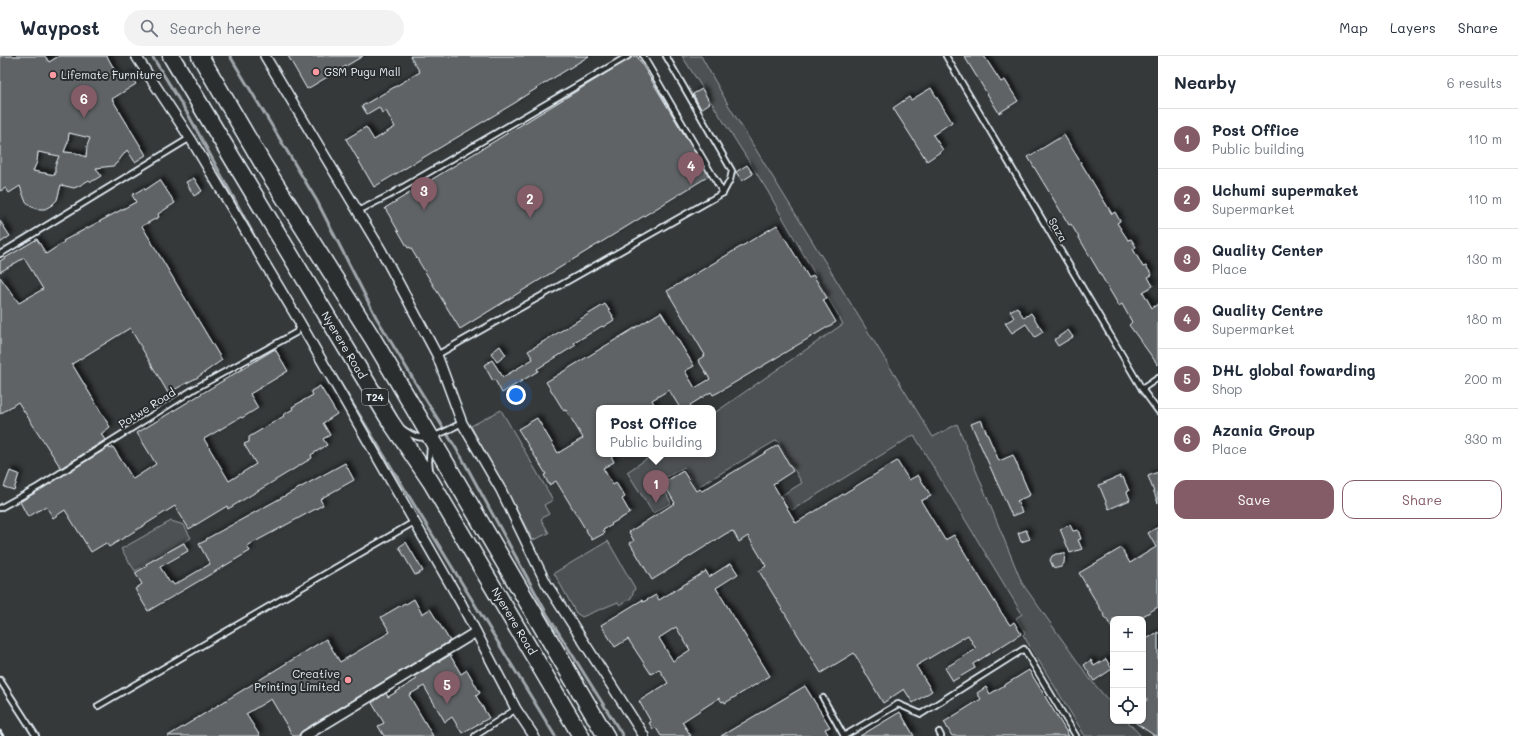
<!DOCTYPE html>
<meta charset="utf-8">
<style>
:root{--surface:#fff;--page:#f2f2f3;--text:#1f2937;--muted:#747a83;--line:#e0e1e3;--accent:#845c67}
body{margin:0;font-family:Mali,sans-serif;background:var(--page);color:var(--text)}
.controls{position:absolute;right:12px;bottom:12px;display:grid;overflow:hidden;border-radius:8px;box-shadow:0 1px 3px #0004}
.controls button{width:36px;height:36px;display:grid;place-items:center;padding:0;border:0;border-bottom:1px solid var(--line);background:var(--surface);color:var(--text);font:20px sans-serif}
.you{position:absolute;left:516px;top:339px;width:14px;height:14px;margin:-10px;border:3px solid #fff;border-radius:50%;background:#1a73e8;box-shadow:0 0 0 6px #1a73e833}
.badge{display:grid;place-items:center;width:26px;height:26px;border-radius:50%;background:var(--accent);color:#fff;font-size:13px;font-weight:700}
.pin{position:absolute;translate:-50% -33px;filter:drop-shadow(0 1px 2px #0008)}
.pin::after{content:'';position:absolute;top:21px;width:14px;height:12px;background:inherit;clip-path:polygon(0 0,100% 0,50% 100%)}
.popup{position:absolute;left:596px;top:349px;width:120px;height:52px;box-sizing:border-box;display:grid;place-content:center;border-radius:8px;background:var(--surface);filter:drop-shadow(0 1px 3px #0005);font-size:13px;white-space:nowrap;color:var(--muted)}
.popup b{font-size:15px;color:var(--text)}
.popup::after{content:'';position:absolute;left:50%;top:100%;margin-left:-8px;border:8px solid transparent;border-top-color:var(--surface)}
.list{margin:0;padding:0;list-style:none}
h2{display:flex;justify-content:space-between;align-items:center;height:52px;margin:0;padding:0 16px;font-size:17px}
h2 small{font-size:13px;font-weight:400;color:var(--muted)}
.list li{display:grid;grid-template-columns:26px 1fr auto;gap:12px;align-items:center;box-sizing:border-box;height:60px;padding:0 16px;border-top:1px solid var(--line)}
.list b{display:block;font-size:15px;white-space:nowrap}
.list p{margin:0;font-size:13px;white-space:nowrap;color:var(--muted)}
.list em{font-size:13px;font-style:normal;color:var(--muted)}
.actions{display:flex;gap:8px;padding:12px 16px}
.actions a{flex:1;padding:9px 0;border:1px solid var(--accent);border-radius:12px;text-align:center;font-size:14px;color:var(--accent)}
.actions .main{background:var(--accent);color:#fff}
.icon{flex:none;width:22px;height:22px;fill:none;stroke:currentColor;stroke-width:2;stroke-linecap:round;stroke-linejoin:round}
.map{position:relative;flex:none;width:1158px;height:680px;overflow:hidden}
header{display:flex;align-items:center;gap:24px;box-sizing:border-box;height:56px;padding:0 20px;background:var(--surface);border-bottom:1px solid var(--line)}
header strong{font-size:19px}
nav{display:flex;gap:22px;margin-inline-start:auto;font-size:14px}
.search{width:280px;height:36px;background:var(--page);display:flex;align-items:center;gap:10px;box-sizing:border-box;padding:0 14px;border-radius:22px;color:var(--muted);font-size:15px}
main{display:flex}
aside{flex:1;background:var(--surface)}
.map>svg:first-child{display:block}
</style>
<header>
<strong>Waypost</strong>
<div class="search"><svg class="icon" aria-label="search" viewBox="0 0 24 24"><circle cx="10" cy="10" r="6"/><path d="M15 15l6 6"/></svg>Search here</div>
<nav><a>Map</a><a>Layers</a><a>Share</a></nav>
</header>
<main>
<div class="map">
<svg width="1158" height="680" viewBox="0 0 1158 680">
<defs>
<filter id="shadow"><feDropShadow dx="3.5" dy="-3.5" stdDeviation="2" flood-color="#0009"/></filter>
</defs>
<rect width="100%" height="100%" fill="#35393a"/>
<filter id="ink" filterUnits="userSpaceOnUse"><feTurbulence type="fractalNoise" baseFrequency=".025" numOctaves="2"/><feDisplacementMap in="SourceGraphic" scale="8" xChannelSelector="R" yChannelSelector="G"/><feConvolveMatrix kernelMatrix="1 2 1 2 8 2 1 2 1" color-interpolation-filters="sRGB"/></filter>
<g filter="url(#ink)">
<g fill="#4d5152" stroke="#9aa1a5">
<path d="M682 0H701L729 50 933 381 957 368 1022 527 1090 623 1113 650V665H1127L1141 680H1085L1023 579 1025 577 1016 562 1022 558 914 379 792 454 782 439 802 427 777 384 696 432 684 411 660 425 671 447 653 457 627 416 654 398H713V358L843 268 767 134Z"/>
<path d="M501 354 553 444 544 449 549 458 541 463 549 477 533 484 471 370Z"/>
<path d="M171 465 184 469 191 482 135 515 121 493Z"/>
<path d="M608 485 635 532 631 542 620 549 618 546 582 561 576 557 554 517Z"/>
</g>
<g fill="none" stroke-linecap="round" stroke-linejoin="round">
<g stroke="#a0a7ac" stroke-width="3">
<path d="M152 0 189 60 256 183"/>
<path d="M230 0 317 145 376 261 421 336 462 402 547 558 623 680"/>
<path d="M326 304 555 680"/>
</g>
</g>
<g fill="#5f6365" stroke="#e8f1f8" fill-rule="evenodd" filter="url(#shadow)">
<path d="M0 0H45L49 6 59 0H107L120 24 130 18 136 28 112 43 146 99 135 106 127 94 117 107 113 110 96 112 101 120 91 126 89 124 79 130 74 132 61 129 57 144 52 149 45 153H37L30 150 25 144 20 130 9 137 6 132 0 135ZM69 77 90 82 87 90 86 101 76 97 64 96 68 86ZM38 96 59 100 55 110V119L33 115 37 106Z"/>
<path d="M288 0H363L307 33Z"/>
<path d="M410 0H589L518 44V45L374 131 346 83 366 71 374 84 395 71 386 55 382 57 379 51 367 58 362 50 420 16Z"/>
<path d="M634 0H637L709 120 460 273 410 191 408 192 385 152Z"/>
<path d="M964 0H984L1001 26 1005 24 1018 45 999 57Z"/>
<path d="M931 32 952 66 933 79 943 94 927 105 893 52 909 41 911 44Z"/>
<path d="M702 33 710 47 701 53 693 38Z"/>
<path d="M1064 79 1112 158 1115 156 1120 165 1117 167 1128 184 1131 183 1136 191 1133 193 1143 211 1146 210 1152 219 1148 221 1153 230 1143 236 1152 252 1158 248V309L1129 269 1132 266 1122 248 1119 250 1071 168 1069 169 1028 101Z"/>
<path d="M747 109 753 118 742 125 736 116Z"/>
<path d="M194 122 202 135 194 140 186 126Z"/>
<path d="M160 124 175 147 158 158 159 161 142 170 222 304 198 321 168 337 130 272 72 308 110 371 101 378 105 384 61 412 18 346 0 358V221L19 247 43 233 24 202 0 216V205L37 183 46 198 64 186 63 185 136 146 132 139 144 132 145 134Z"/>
<path d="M0 165 10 180 0 187Z"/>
<path d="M777 169 809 222 813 219 827 242 823 244 836 266 719 336 713 339 711 336 690 349 692 352H680L669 334 652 344 656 352H599V398H610L614 406 603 412 613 429 616 427 625 441 622 443 630 457 611 468 612 469 603 474 605 477 592 484 556 425 549 429 544 419 546 418 518 373 537 362 558 397 583 382 566 354 564 355 546 326 661 256 694 310 685 315 695 332 710 323 698 304 705 299 667 235Z"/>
<path d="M605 248 613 260H612L614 264 603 271 602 270 574 287 576 289 537 313 538 315 502 337 495 324 493 325 484 309 492 304 503 321 533 303 528 295Z"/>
<path d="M1017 251 1024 262 1031 257 1043 276 1035 281 1026 268 1012 277 1005 267 1014 262 1010 255Z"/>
<path d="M1068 274 1073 281 1058 290 1054 284Z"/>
<path d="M500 290 506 299 497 306 491 297Z"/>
<path d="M275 293 288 315 250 338 258 352 242 362 241 361 204 383 229 425 256 408 244 388 249 386V381L284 360 283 359 293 353 292 351 313 339 311 335 320 330 337 358 323 367 330 379 323 383 327 389 311 399 312 402 228 453 227 450 189 473 175 450 109 491 106 487 91 496 65 454 53 462 46 450 28 461 20 446 109 391 110 393 113 391 133 423 156 408 137 377Z"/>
<path d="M981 364 999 405 1013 399 1030 439 1017 445 1022 456 1012 460 971 368Z"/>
<path d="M778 389 793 415 773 428 796 467 897 405 909 424 918 419 931 440 921 445 945 484 954 479 1001 556 1010 569 1014 566 1021 578 973 608 975 612 953 625 945 612 976 593 968 579 916 610 932 635 913 647 904 633 883 647 854 597 821 617 759 515 766 510 748 480 739 486 733 475 727 477 652 524 630 487 634 485 629 476 675 447 663 427 683 415 696 435 700 433 702 435Z"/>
<path d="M345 407 354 424 320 443 323 449 247 490 250 495 148 555 135 533 142 528 135 517 147 510 146 508 184 487 188 495 160 511 170 527 172 526 174 529 210 508 199 488 207 484 206 483Z"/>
<path d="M10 415 19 418 14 434 4 431Z"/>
<path d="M1158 416V447L1148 420Z"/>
<path d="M1120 420 1121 422 1123 421 1129 435 1127 436 1130 444 1109 453 1099 429Z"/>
<path d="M1070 469 1073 475 1078 474 1081 483 1078 484 1082 493 1070 497 1060 473Z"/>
<path d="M1158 471V551L1138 563H1113V574L1079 517 1121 492 1130 507 1156 491 1148 477Z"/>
<path d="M1026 474 1030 483 1021 486 1018 477Z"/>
<path d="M406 486 423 515 415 519 399 491Z"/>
<path d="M1065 497 1064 507 1061 511 1057 512 1053 511 1050 504 1052 500 1056 498Z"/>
<path d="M731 507 738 518 716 532 770 620 725 647 724 645 722 646 719 642 682 666 691 680H661L656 672 653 673 649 667 651 666 639 645 668 627 659 613 651 618 628 583 615 591 601 569 642 544 643 546 656 539 659 544 706 515 709 521ZM676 571 690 594 673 605 659 582Z"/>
<path d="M414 543 422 558 430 553 450 585 302 675 298 680H293L271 643 246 658 260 680H168L326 583 340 606 390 576 381 561 405 547 406 548Z"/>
<path d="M1158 576V680H1155L1133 665H1143V647L1147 644 1143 637V585Z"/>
<path d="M450 599 461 618 467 614 480 637 476 640 489 662 462 677 452 661 445 666 424 630 409 639 433 680H384L378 670 384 667 372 647 386 637 388 641 417 623 415 620Z"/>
<path d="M1106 603 1112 613 1094 625 1084 609 1091 604 1094 610Z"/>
<path d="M1029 614 1069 680H952L944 666 981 643 977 637 986 631 990 638Z"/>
<path d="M805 630 830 671 825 673 829 680H721Z"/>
<path d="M900 656 914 680H860Z"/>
</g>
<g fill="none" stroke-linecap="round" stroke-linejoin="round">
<g stroke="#e8f1f8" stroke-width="8">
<g id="lane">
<path d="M643 0 723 137"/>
<path d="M946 0 1122 299 1142 333 1158 355"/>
<path d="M358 155 388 140 628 0"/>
<path d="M0 198 190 82"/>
<path d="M437 299 723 137 730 124 732 115 666 0"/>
<path d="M1142 333 1158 322"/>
<path d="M401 372C406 375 412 380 418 381 433 384 449 373 462 367"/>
<path d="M430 390 429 406 430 415"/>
<path d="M0 452 38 431 194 333 297 276 299 267"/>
<path d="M0 624 36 680"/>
<path d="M823 642 844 680"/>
<path d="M98 650 414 466"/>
<path d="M939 676 941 680"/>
<path d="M475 680 516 653"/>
<path d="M844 680 898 648 921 658 1024 593 1076 680"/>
</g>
</g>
<g stroke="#e8f1f8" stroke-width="12">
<g id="street">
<path d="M136 0 192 85 299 265 461 547 516 653 534 680"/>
<path d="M265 0 381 194 437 299 462 367 501 434 546 527 644 680"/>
<path d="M305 680 476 576"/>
</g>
</g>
<g stroke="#e8f1f8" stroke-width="19">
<g id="highway">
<path d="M171 0 390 365 431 426 581 680"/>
<path d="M200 0 263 108 373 283 606 680"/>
</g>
</g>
<use href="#lane" stroke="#2a2d2e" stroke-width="4.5"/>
<use href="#street" stroke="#2a2d2e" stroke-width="9"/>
<use href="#highway" stroke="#2a2d2e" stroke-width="16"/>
<path stroke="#e8f1f8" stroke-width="3" d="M0 675 3 680"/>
</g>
</g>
<g fill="#ff9aa2" stroke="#2a2d2e" stroke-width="1.5">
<circle cx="316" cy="16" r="4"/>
<circle cx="53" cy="19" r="4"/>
<circle cx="348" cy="624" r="4"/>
</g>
<g text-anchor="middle" stroke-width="4" stroke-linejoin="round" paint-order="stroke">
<rect fill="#2a2d2e" stroke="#afb6bb" stroke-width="1" x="362" y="333" width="26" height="16" rx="3"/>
<g font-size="10" font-weight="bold" fill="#e8f1f8">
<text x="375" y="345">T24</text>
</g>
<g font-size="11" fill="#e8f1f8" stroke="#2a2d2e" text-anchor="start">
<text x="324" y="20">GSM Pugu Mall</text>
<text x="61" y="23">Lifemate Furniture</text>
<text x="340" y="622" text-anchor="end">Creative<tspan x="340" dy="13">Printing Limited</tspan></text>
</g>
<g font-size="11" fill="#e8f1f8" stroke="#2a2d2e">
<text transform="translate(1058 174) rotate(60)" y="4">Saza</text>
<text transform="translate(344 289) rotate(59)" y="4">Nyerere Road</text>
<text transform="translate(147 352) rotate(-32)" y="4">Potwe Road</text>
<text transform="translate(514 565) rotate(59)" y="4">Nyerere Road</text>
</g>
</g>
</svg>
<div class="controls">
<button>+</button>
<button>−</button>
<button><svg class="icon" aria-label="locate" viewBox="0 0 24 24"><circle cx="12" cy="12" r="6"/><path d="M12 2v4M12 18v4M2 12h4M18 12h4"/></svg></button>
</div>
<div class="you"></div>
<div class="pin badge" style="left:656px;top:447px">1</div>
<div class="popup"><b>Post Office</b>Public building</div>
<div class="pin badge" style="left:530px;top:162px">2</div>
<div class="pin badge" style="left:424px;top:154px">3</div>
<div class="pin badge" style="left:691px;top:129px">4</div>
<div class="pin badge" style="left:447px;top:648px">5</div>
<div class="pin badge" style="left:84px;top:62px">6</div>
</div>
<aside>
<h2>Nearby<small>6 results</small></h2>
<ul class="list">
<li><span class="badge">1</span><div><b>Post Office</b><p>Public building</p></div><em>110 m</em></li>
<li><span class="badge">2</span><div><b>Uchumi supermaket</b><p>Supermarket</p></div><em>110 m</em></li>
<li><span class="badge">3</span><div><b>Quality Center</b><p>Place</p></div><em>130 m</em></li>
<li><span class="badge">4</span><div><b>Quality Centre</b><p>Supermarket</p></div><em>180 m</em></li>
<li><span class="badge">5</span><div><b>DHL global fowarding</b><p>Shop</p></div><em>200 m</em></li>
<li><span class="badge">6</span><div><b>Azania Group</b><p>Place</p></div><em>330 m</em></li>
</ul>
<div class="actions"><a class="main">Save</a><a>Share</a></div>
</aside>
</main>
